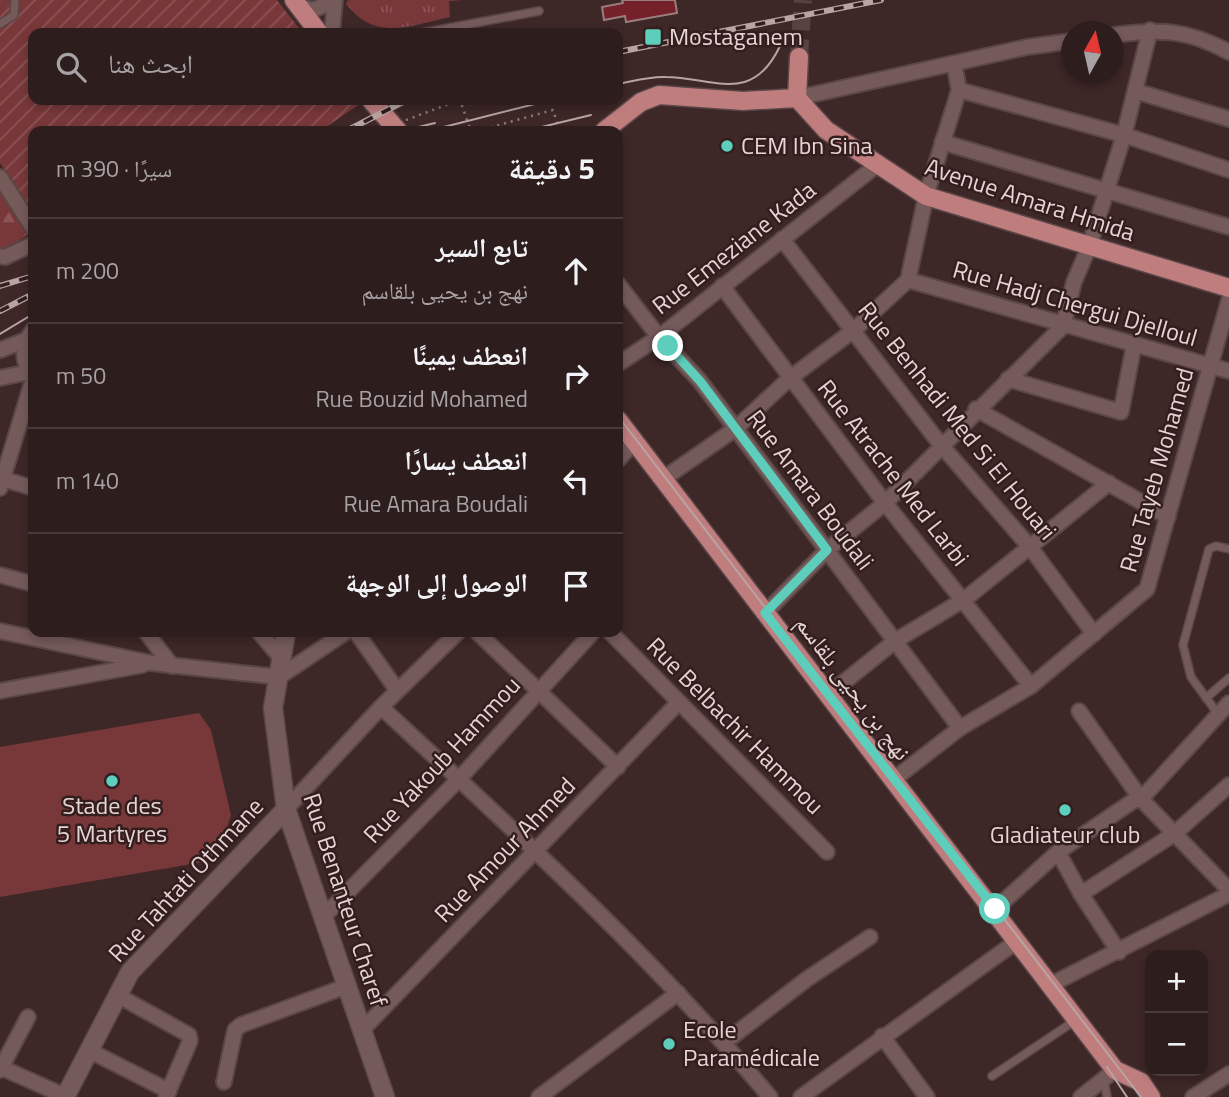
<!DOCTYPE html>
<html lang="ar">
<meta charset="utf-8">
<style>
:root{--surface:#2e1d1d;--page:#362626;--text:#f1f3f6;--muted:#a7a2a4;--line:#493b3b}
body{margin:0;font-family:"Titillium Web","Noto Naskh Arabic",sans-serif;background:var(--page);color:var(--text);direction:rtl}
.controls{position:absolute;right:21px;bottom:21px;display:grid;overflow:hidden;border-radius:14px;box-shadow:0 4px 10px #0003}
.controls button{width:63px;height:63px;display:grid;place-items:center;padding:0;border:0;border-bottom:2px solid var(--line);background:var(--surface);color:var(--text);font:35px sans-serif}
.compass{position:absolute;left:1061px;top:21px;width:63px;height:63px;border-radius:50%;background:var(--surface);box-shadow:0 4px 10px #0003;rotate:8deg}
.stop{position:absolute;width:21px;height:21px;margin:-16px;border:5px solid #5ccebb;border-radius:50%;background:#fff}
.stop.end{background:#5ccebb;border-color:#fff;box-shadow:0 2px 7px #0008}
.list{margin:0;padding:0;list-style:none}
h2{display:flex;justify-content:space-between;align-items:center;height:91px;margin:0;padding:0 28px;font-size:30px}
h2 small{font-size:23px;font-weight:400;color:var(--muted)}
.list li{display:grid;grid-template-columns:46px 1fr auto;gap:21px;align-items:center;box-sizing:border-box;height:105px;padding:0 28px;border-top:2px solid var(--line)}
.list b{display:block;font-size:26px;white-space:nowrap}
.list p{margin:0;font-size:23px;white-space:nowrap;color:var(--muted)}
.list em{font-size:23px;font-style:normal;color:var(--muted)}
.icon{flex:none;width:38px;height:38px;fill:none;stroke:currentColor;stroke-width:2;stroke-linecap:round;stroke-linejoin:round}
.map{position:relative;flex:none;width:1229px;height:1097px;overflow:hidden;direction:ltr}
.search{position:absolute;background:var(--surface);box-shadow:0 4px 10px #0003;left:28px;top:28px;width:595px;height:77px;display:flex;align-items:center;gap:18px;box-sizing:border-box;padding:0 24px;border-radius:14px;color:var(--muted);font-size:26px}
.panel{position:absolute;background:var(--surface);box-shadow:0 4px 10px #0003;left:28px;top:126px;width:595px;height:511px;border-radius:14px;direction:rtl}
.map>svg:first-child{display:block}
</style>
<div class="map">
<svg width="1229" height="1097" viewBox="0 0 1229 1097">
<defs>
<pattern id="grass-tufts" width="24" height="20" patternUnits="userSpaceOnUse" patternTransform="scale(1.75)"><rect width="24" height="20" fill="#78383a"/><path d="M3 7l-1-3M5 7V3M7 7l1-3M15 17l-1-3M17 17v-4M19 17l1-3" fill="none" stroke="#8b5456"/></pattern>
<pattern id="forest-firs" width="22" height="20" patternUnits="userSpaceOnUse" patternTransform="scale(1.75)"><rect width="22" height="20" fill="#78383a"/><path d="M5 1l3.5 6h-7zM16 11l3.5 6h-7z" fill="#8b5456"/></pattern>
<pattern id="garden-furrows" width="10" height="10" patternUnits="userSpaceOnUse" patternTransform="scale(1.75)"><rect width="10" height="10" fill="#78383a"/><path d="M-1 1l2-2M0 10L10 0M9 11l2-2" fill="none" stroke="#8b5456"/></pattern>
</defs>
<rect width="100%" height="100%" fill="#3e2727"/>
<path fill="url(#grass-tufts)" d="M348 0H463L449 1 450 17C409 26 376 42 346 4Z"/>
<path fill="url(#forest-firs)" d="M0 189 28 234 5 251 0 250Z"/>
<path fill="url(#garden-furrows)" d="M0 0H277L303 33H33V100H357L360 104 320 131H33V214L0 163Z"/>
<path fill="#78383a" d="M199 713 211 730 231 815 225 834 209 861 0 897V747Z"/>
<path fill="#742129" stroke="#997d7c" stroke-width="2" d="M622 0H675L677 13 626 22 625 16 604 20 602 7 623 3Z"/>
<g fill="none" stroke-linecap="round" stroke-linejoin="round">
<path stroke="#574141" stroke-width="18" stroke-dasharray="18 9" stroke-linecap="butt" d="M799 57 803 0"/>
<g stroke="#5a4647" stroke-width="10">
<g id="service">
<path d="M0 24 14 15 15 0"/>
<path d="M422 33 539 11"/>
<path d="M1206 698 1229 678"/>
<path d="M1218 714 1191 677 1183 645 1209 549 1216 546 1229 549"/>
<path d="M992 1076 1076 1020"/>
<path d="M1104 1080 1107 1097"/>
</g>
</g>
<g stroke="#5a4647" stroke-width="18">
<g id="minor">
<path d="M298 6 313 10 334 1"/>
<path d="M332 33 335 0"/>
<path d="M1114 35C1161 29 1186 29 1229 52"/>
<path d="M959 90 1124 135 1229 170"/>
<path d="M1135 91 1229 119"/>
<path d="M797 98 1027 47 1072 41"/>
<path d="M942 142 1229 227"/>
<path d="M0 177 33 228"/>
<path d="M782 239 941 445 1030 547 1094 634"/>
<path d="M0 256 5 257 33 244"/>
<path d="M908 280 1229 371"/>
<path d="M618 284 659 337 700 381 960 728"/>
<path d="M722 286 885 503 1031 686"/>
<path d="M33 330C21 345 21 361 33 377"/>
<path d="M0 350 26 340"/>
<path d="M618 364 659 337 877 165"/>
<path d="M0 378 29 372"/>
<path d="M1008 379 1121 412 1134 345"/>
<path d="M976 409 1168 517"/>
<path d="M618 460 634 442"/>
<path d="M0 478 33 488"/>
<path d="M663 479 735 429 790 378 854 330 908 280 926 196 959 90 954 63"/>
<path d="M0 488 33 379"/>
<path d="M0 575 33 584"/>
<path d="M765 613 827 550 885 503 1063 326 1074 282 1089 247 1124 135 1150 30"/>
<path d="M0 631 151 663 279 677 346 632"/>
<path d="M146 632 172 666"/>
<path d="M259 632 282 659"/>
<path d="M356 632 397 690"/>
<path d="M477 632 618 767"/>
<path d="M610 632 827 852"/>
<path d="M0 691 143 665"/>
<path d="M828 695 895 641 965 599 1109 483"/>
<path d="M381 707C516 832 652 956 770 1097"/>
<path d="M1079 711 1141 799 1229 890"/>
<path d="M893 780 960 728 1031 686 1147 589 1229 300"/>
<path d="M286 809 381 707 458 632"/>
<path d="M1058 852 1081 894 1119 952"/>
<path d="M1081 894 1174 834 1229 785"/>
<path d="M993 911 1058 852 1133 801 1141 799 1229 703"/>
<path d="M322 918 459 779 593 632"/>
<path d="M1050 985 1229 894"/>
<path d="M117 995 189 1035 190 1041 166 1097"/>
<path d="M362 1030 679 702"/>
<path d="M882 1036 927 1097"/>
<path d="M725 1042 807 979 870 937"/>
<path d="M88 1050 169 1091"/>
<path d="M0 1067 67 1097"/>
<path d="M0 1070 28 1017"/>
<path d="M224 1082 235 1030 241 1025 347 986"/>
<path d="M539 1097 678 993"/>
<path d="M801 1097 1017 941"/>
<path d="M1081 1097 1115 1070"/>
<path d="M1193 1097 1229 1074"/>
</g>
</g>
<g stroke="#5a4647" stroke-width="21">
<g id="secondary">
<path d="M286 632 273 708 286 809 385 1097"/>
<path d="M65 1097 130 972 286 809"/>
</g>
</g>
<g stroke="#5a4647" stroke-width="21">
<g id="primary">
<path d="M294 0 319 33"/>
<path d="M797 98 799 57"/>
<path d="M371 100 398 131"/>
<path d="M604 131 641 102 659 95 743 101 797 98 826 130 926 196 1229 288"/>
<path d="M618 420 1115 1070 1141 1082 1151 1097"/>
</g>
</g>
<g stroke="#8f7b7a" stroke-width="2.5" stroke-dasharray="2 5" stroke-linecap="butt">
<path d="M406 120 460 100 471 131"/>
<path d="M477 131 553 110 560 131"/>
</g>
<use href="#service" stroke="#755a5a" stroke-width="7"/>
<use href="#minor" stroke="#755a5a" stroke-width="14"/>
<use href="#secondary" stroke="#755a5a" stroke-width="18"/>
<use href="#primary" stroke="#bf7d7e" stroke-width="18"/>
<g stroke="#b7a5a4" stroke-width="2">
<path d="M618 84C634 81 650 76 666 77 715 78 752 105 780 46"/>
<path d="M402 131 435 123"/>
<path d="M428 131 551 100"/>
<path d="M525 131 591 115"/>
<path d="M0 334 33 314"/>
<path d="M618 416 1141 1097"/>
<path d="M1107 1067 1127 1097"/>
</g>
<g stroke="#b7a5a4" stroke-width="6">
<g id="rail">
<path d="M618 52 881 0"/>
<path d="M346 131 407 100"/>
<path d="M0 286 33 276"/>
<path d="M0 311 33 294"/>
</g>
</g>
<use href="#rail" stroke="#331d1d" stroke-width="3.5" stroke-dasharray="10" stroke-linecap="butt"/>
</g>
<g fill="none" stroke-linecap="round" stroke-linejoin="round">
<path stroke="#5ccebb" stroke-width="9" d="M668 346 700 381 827 550 765 613 995 909"/>
</g>
<g fill="#5ccebb" stroke="#331d1d" stroke-width="2.5">
<rect x="644" y="28" width="18" height="18" rx="3.5"/>
<circle cx="727" cy="146" r="7"/>
<circle cx="112" cy="781" r="7"/>
<circle cx="1065" cy="810" r="7"/>
<circle cx="669" cy="1044" r="7"/>
</g>
<g text-anchor="middle" stroke-width="5" stroke-linejoin="round" paint-order="stroke">
<g font-size="24" fill="#e4d4d3" stroke="#331d1d" text-anchor="start">
<text x="669" y="45">Mostaganem</text>
<text x="741" y="154">CEM Ibn Sina</text>
<text x="112" y="814" text-anchor="middle">Stade des<tspan x="112" dy="28">5 Martyres</tspan></text>
<text x="1065" y="843" text-anchor="middle">Gladiateur club</text>
<text x="683" y="1038">Ecole<tspan x="683" dy="28">Paramédicale</tspan></text>
</g>
<g font-size="24" fill="#e4d4d3" stroke="#331d1d">
<text transform="translate(1030 200) rotate(18)" y="8">Avenue Amara Hmida</text>
<text transform="translate(734 248) rotate(-38)" y="8">Rue Emeziane Kada</text>
<text transform="translate(1075 304) rotate(16)" y="8">Rue Hadj Chergui Djelloul</text>
<text transform="translate(957 421) rotate(51)" y="8">Rue Benhadi Med Si El Houari</text>
<text transform="translate(1157 470) rotate(-74)" y="8">Rue Tayeb Mohamed</text>
<text transform="translate(893 473) rotate(52)" y="8">Rue Atrache Med Larbi</text>
<text transform="translate(810 490) rotate(53)" y="8">Rue Amara Boudali</text>
<text transform="translate(853 688) rotate(53)" y="8">نهج بن يحيى بلقاسم</text>
<text transform="translate(735 726) rotate(45)" y="8">Rue Belbachir Hammou</text>
<text transform="translate(442 760) rotate(-47)" y="8">Rue Yakoub Hammou</text>
<text transform="translate(505 850) rotate(-46)" y="8">Rue Amour Ahmed</text>
<text transform="translate(186 880) rotate(-47)" y="8">Rue Tahtati Othmane</text>
<text transform="translate(345 900) rotate(72)" y="8">Rue Benanteur Charef</text>
</g>
</g>
</svg>
<div class="controls">
<button>+</button>
<button>−</button>
</div>
<svg class="compass" viewBox="-18 -18 36 36"><path d="M0-13l5 13h-10z" fill="#e53935"/><path d="M0 13l5-13h-10z" fill="#a7a2a4"/></svg>
<div class="stop" style="left:995px;top:909px"></div>
<div class="stop end" style="left:668px;top:346px"></div>
<div class="search"><svg class="icon" aria-label="search" viewBox="0 0 24 24"><circle cx="10" cy="10" r="6"/><path d="M15 15l6 6"/></svg>ابحث هنا</div>
<section class="panel">
<h2>5 دقيقة<small>سيرًا · 390 m</small></h2>
<ul class="list">
<li><svg class="icon" aria-label="ahead" viewBox="0 0 24 24"><path d="M12 20V5M6 11l6-6 6 6"/></svg><div><b>تابع السير</b><p>نهج بن يحيى بلقاسم</p></div><em>200 m</em></li>
<li><svg class="icon" aria-label="right" viewBox="0 0 24 24"><path d="M7 20v-9h11M14 6l5 5-5 5"/></svg><div><b>انعطف يمينًا</b><p>Rue Bouzid Mohamed</p></div><em>50 m</em></li>
<li><svg class="icon" aria-label="left" viewBox="0 0 24 24"><path d="M17 20v-9H6M10 6l-5 5 5 5"/></svg><div><b>انعطف يسارًا</b><p>Rue Amara Boudali</p></div><em>140 m</em></li>
<li><svg class="icon" aria-label="arrive" viewBox="0 0 24 24"><path d="M6 21V4h12l-3 4 3 4H6"/></svg><div><b>الوصول إلى الوجهة</b></div></li>
</ul>
</section>
</div>
